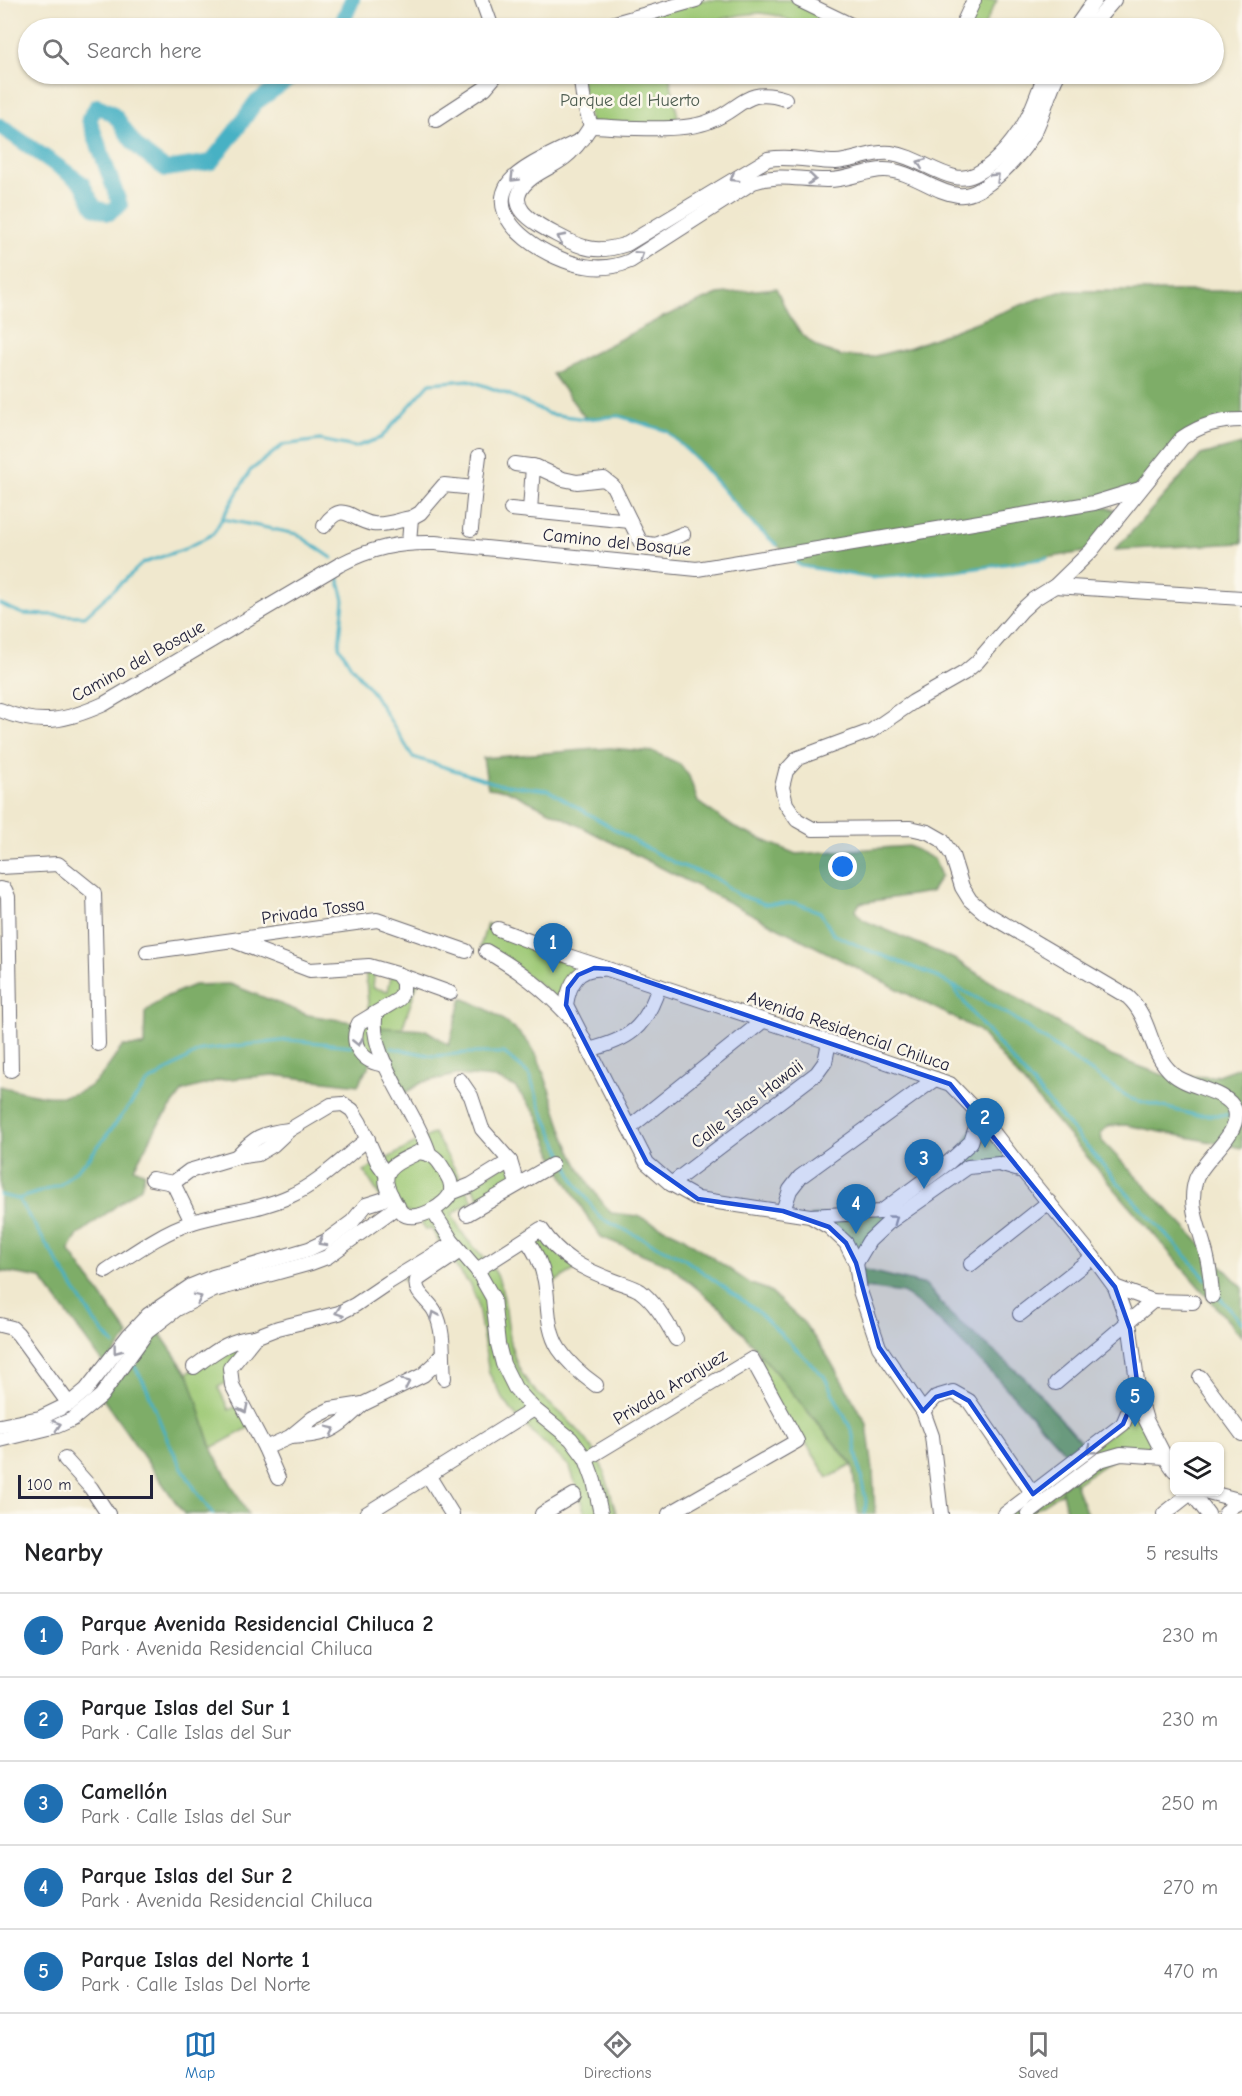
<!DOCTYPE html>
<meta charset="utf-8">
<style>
:root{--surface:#fff;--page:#f2f2f2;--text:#202124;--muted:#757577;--line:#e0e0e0;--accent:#1f6fb2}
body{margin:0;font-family:"Comic Neue",sans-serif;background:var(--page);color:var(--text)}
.controls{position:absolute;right:18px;bottom:18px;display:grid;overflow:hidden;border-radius:9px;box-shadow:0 2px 4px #0004}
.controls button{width:54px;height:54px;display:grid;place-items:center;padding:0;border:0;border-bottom:2px solid var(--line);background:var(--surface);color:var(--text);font:30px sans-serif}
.scale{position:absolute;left:18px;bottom:15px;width:135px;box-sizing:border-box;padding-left:6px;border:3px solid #22223b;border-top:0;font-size:16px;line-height:21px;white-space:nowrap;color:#22223b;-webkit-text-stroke:4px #fbf7ec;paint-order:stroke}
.you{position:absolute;left:843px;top:867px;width:21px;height:21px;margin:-15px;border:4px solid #fff;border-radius:50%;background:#1a73e8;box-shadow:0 0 0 9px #1a73e833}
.badge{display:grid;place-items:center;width:39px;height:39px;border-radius:50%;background:var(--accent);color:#fff;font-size:20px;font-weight:700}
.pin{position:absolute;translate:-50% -50px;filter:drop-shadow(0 2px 3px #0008)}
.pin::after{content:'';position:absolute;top:32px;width:21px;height:18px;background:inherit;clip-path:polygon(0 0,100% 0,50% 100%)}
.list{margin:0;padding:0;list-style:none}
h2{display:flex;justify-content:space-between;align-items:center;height:78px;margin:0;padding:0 24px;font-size:26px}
h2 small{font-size:20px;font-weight:400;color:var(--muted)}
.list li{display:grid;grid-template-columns:39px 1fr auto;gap:18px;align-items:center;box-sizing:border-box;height:84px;padding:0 24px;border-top:2px solid var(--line)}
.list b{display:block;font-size:22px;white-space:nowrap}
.list p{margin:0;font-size:20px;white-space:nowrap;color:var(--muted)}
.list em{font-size:20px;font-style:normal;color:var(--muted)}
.icon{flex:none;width:33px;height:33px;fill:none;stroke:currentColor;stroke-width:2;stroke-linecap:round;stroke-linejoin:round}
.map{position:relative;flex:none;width:1242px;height:1514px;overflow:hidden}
.search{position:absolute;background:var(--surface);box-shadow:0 2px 4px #0004;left:18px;right:18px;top:18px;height:66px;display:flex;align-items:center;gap:15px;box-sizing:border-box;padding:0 21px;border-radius:33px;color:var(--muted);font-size:22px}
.sheet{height:498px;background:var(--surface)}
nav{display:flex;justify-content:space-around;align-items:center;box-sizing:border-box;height:84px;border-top:2px solid var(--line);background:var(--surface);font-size:16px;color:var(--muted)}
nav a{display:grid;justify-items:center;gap:3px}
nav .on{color:var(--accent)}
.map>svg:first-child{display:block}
</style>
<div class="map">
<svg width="1242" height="1514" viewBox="0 0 1242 1514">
<rect width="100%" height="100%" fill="#fbf7ec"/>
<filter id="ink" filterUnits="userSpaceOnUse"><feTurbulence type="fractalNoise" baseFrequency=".0167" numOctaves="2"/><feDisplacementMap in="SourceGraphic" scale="12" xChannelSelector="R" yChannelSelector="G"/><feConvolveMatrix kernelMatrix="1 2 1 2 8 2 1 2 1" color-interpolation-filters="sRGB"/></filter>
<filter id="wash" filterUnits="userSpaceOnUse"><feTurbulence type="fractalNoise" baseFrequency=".008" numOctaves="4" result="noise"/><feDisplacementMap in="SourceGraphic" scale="24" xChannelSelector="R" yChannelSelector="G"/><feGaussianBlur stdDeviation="1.35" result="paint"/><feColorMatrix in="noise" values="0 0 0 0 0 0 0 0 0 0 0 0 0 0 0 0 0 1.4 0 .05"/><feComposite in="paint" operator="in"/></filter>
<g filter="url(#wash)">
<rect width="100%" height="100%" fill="#f0e8ce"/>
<g fill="#9ec976" stroke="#607658" stroke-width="1.5">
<path d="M696 0H799L857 28H807L789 20 775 15 760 13 740 15 683 28H603Z"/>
<path d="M974 0H997L983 28H961Z"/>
<path d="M580 74H669L680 127 591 126Z"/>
<path d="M487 924 568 956 610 969 578 975 566 1005 521 971 480 947Z"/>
<path d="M365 966 375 967 373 988 388 991 392 972 418 982 402 1029 375 1027 386 1065 362 1055 359 1023 369 1016Z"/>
<path d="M980 1115 1023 1171 968 1167 888 1223 856 1263 846 1243 810 1216 881 1212 958 1154Z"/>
<path d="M434 1133 473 1201 452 1214C458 1226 463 1236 472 1245 481 1255 492 1264 498 1277 511 1309 504 1347 524 1377 536 1396 555 1406 570 1422 601 1451 606 1475 616 1514H585L570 1467 518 1419 502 1397 489 1373 477 1301 470 1285 450 1259 410 1282 402 1279 442 1247 431 1228 426 1230 418 1217 382 1200 364 1171Z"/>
<path d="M510 1161 517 1184 483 1204 471 1185Z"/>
<path d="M541 1229 581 1266 546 1287 526 1239Z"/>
<path d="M253 1339 230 1381 218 1387 229 1410 241 1404 252 1426 212 1448 187 1373Z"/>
<path d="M760 1354 852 1465 828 1478 806 1443 797 1441 752 1359Z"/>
<path d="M1138 1389 1165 1457 1121 1454 1028 1514H1005L1123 1424Z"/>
</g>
<g fill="#7ead67" stroke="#506851" stroke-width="1.5">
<path d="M1242 287V420L1198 427 1140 489 1095 503 1122 513 1091 551 957 571 872 578 801 566 753 524 700 462 667 431 619 416 586 419 552 374 663 317 718 294 776 288 790 318 801 333 817 347 841 356 871 357 911 347 1037 299 1063 291H1222Z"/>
<path d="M1242 444V543L1115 550 1201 455Z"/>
<path d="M610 748 654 752 680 764 689 776 698 802 735 828 796 854 909 846 934 859 941 876 931 892 860 903 855 911 863 920 954 959 1111 1056 1163 1075 1212 1077 1242 1066V1148L1126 1125 1108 1126 1101 1133 1102 1141 1242 1287V1337L978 1030 566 819 506 790 488 788 483 758Z"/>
<path d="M230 984 308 1015 359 1023 356 1028 371 1062 358 1085 273 1075 220 1080 183 1091 158 1125 134 1168 145 1173 141 1187 78 1235 69 1250 129 1335 105 1366 41 1278 0 1271V1086C33 1094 65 1106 94 1083 105 1074 114 1057 123 1046H144L145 1012 163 998 194 985Z"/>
<path d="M462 998C488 1007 525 1031 537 1056 549 1083 555 1112 566 1139 576 1165 593 1192 611 1213L638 1216 681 1236 751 1284 768 1290 804 1323 828 1357 867 1424 873 1470 875 1514H858L852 1464 724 1311 669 1265 601 1237 583 1210 558 1167 537 1115 515 1087 495 1078 456 1075 423 1082 402 1095 374 1027 426 1030 449 1045Z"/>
<path d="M857 1268 926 1285 950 1314 1026 1379 1089 1451 1074 1462 998 1379 934 1316 903 1293 860 1287Z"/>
<path d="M155 1326 189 1376 213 1452 248 1514H184L101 1396Z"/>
<path d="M1073 1479 1087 1514H1067L1061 1488Z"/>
</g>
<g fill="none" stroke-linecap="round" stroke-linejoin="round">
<g stroke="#46b1c4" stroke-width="3">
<path d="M223 519 297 534 332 558"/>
<path d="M794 561 801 566 872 578 957 571 1047 558"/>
<path d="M337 573 344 600 339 646 351 666 373 693 413 757 498 784 548 790 643 846 677 864 715 878 739 895 765 904 796 903 820 912 833 934 868 950 931 974 1009 1015 1131 1099 1195 1115H1229"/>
<path d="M0 604 23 614 85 616 143 563 182 550 213 534 250 471 283 445 320 440 355 447 381 438 430 383 469 380 510 395 549 414 586 419 619 416 667 431 699 462 753 524 777 545"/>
<path d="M953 987 975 1017 1081 1140 1128 1194 1191 1261 1206 1279"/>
<path d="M392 1048 434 1056 467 1053H504L529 1074 541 1108 575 1182 600 1218 683 1258 756 1310 824 1376 852 1431 866 1501 865 1514"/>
<path d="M0 1195 18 1199 60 1185 89 1158 147 1083 201 1050 289 1040 352 1046"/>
<path d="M18 1199 95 1322 114 1345"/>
<path d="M1219 1297 1242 1323"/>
<path d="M132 1363C150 1387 156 1416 169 1443 181 1467 196 1493 213 1514"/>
</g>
<g stroke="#46b1c4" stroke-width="16">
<path d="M340 28 352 0"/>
<path d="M0 126 82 183 94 207 109 213 120 205 89 119 97 106C121 115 119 124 133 142 142 153 154 161 166 169L211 162 234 133 255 103 296 74"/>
</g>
</g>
</g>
<g filter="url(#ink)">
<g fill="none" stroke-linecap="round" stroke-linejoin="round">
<g stroke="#6a676e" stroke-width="16">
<g id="minor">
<path d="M482 0 492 28"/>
<path d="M799 0 857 28"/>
<path d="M603 28 608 25 696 0"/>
<path d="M961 28 974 0"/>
<path d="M1075 28 1095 0"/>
<path d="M1090 28 1114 0"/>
<path d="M580 74 584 103 591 126"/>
<path d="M436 120 485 88 497 74"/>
<path d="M591 126C584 137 575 150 564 158 555 165 543 170 533 177 497 204 534 223 557 235 583 249 597 254 627 244L768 159C792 155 813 162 836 162 854 161 873 151 891 153 914 156 933 172 955 177 979 183 1007 150 1019 132 1031 115 1038 93 1045 74"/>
<path d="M591 126C623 127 682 133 710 121 742 109 745 86 785 99"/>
<path d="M583 139C563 149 519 167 508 184 483 224 554 262 585 266 601 269 616 267 630 261L753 182C780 173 798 180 826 180 846 181 865 170 884 170 911 170 933 192 958 195 983 199 1023 153 1034 133 1044 114 1048 92 1058 74"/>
<path d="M515 464 537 467 563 479 577 482 604 479 613 486 641 543 656 545 683 534"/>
<path d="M475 488 479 456"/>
<path d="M511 509 630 521"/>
<path d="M530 511 533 466"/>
<path d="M411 518 420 513 444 485 475 488 471 529"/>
<path d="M324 526C343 499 350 520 373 524 385 526 399 520 411 518L409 542"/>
<path d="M1055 586 1242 598"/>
<path d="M0 710C40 727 66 721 104 704L339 565C371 548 399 542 435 543L697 569 1094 503 1140 489"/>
<path d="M0 867 58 864 94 893 98 1044"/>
<path d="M0 889 5 890 8 897 11 1070"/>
<path d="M498 929 568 956 829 1042 950 1084 980 1115 1023 1171 1093 1257 1115 1287 1130 1329 1139 1396 1146 1420 1165 1457 1174 1470"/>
<path d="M234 941 310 970 369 966 397 974 403 982V991L399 999 359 1023C348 1045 363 1063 386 1065"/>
<path d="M486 951C519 970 543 988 569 1016"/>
<path d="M147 952 377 920 466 951"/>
<path d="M602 969C578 967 569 984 566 1005L647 1163 671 1184 698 1199 810 1216 829 1227 846 1243 856 1263 860 1291 879 1347 923 1411 932 1436 941 1514"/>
<path d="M397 974 450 993"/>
<path d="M376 1013C366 1055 417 1112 429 1153"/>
<path d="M588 1050C629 1040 646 1028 659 986"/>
<path d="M460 1080 471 1096 482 1129 510 1161 517 1184"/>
<path d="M629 1128 764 1020"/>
<path d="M419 1152C433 1154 437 1158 444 1170 448 1177 452 1182 451 1191 449 1205 414 1224 402 1213 397 1208 393 1199 390 1193 377 1167 400 1162 419 1152Z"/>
<path d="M236 1157C255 1137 261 1133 289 1130"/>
<path d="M152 1179 173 1183"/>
<path d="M173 1183 189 1171 236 1157 258 1154 273 1145 289 1130 331 1105 343 1104 352 1110 360 1123 378 1163 386 1174"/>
<path d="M173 1183 192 1222"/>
<path d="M671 1184 817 1073 825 1062 829 1042"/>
<path d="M451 1193 471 1185 510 1161"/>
<path d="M432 1210 452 1241 477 1270 493 1298 498 1344 503 1364 515 1388 534 1409 571 1439 586 1459 594 1481 601 1514"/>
<path d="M783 1211 790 1190 800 1177 935 1079"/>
<path d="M467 1214 552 1165"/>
<path d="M810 1216 881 1212 949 1162 971 1142 980 1115"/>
<path d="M526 1239C536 1252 542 1265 545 1281 549 1304 546 1329 559 1349 569 1364 582 1375 596 1385"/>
<path d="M856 1263 869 1241 888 1223 968 1167 999 1164 1023 1171"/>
<path d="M971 1264 1049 1202"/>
<path d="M477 1270 541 1229C560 1258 583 1269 615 1281 623 1284 634 1287 640 1291 655 1302 668 1324 676 1339"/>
<path d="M106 1271C132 1254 164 1231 193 1222 225 1212 260 1210 290 1196 319 1183 343 1158 368 1139"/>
<path d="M1115 1287 1153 1301 1193 1302"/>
<path d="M1212 1296C1211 1279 1209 1262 1204 1246 1198 1224 1188 1203 1196 1179 1203 1159 1242 1133 1235 1110 1228 1090 1188 1088 1173 1074 1147 1051 1153 1020 1128 997L984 912 970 900 962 887 952 855 942 840 928 832 910 828 813 829 797 820 786 804 782 787 786 771 798 758 871 731 913 702 964 673 977 662 1022 610 1034 599 1055 586 1091 551 1182 438C1201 425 1218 420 1242 420"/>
<path d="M1020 1314 1093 1257"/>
<path d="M0 1325 12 1328 18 1334 69 1404"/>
<path d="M194 1367C216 1351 228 1340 255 1337"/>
<path d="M1200 1377 1242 1434"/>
<path d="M444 1378C442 1357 445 1331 435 1312 430 1301 413 1293 417 1280L460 1251"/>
<path d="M1056 1383 1153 1301"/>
<path d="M923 1411 936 1397 953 1392 969 1401 1033 1494"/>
<path d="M0 1426 40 1418 69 1404 86 1390 129 1335 148 1315 191 1286 213 1277 309 1249 326 1241 352 1222 366 1205 382 1200 391 1195"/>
<path d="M290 1437C330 1434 333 1432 363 1404"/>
<path d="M0 1440 57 1426 73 1419 101 1396 147 1332 177 1309 214 1290 311 1263 327 1257 398 1206"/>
<path d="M265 1448 290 1437 313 1418 331 1409 363 1404 423 1375 434 1365 442 1354"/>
<path d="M65 1459 91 1488 108 1514"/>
<path d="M586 1459 752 1359 797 1441 669 1514"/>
<path d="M428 1475 452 1514"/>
<path d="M278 1478 265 1448 232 1385 230 1368 255 1337 278 1328 339 1313 355 1305 389 1282 453 1243"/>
<path d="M1191 1492 1208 1514"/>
<path d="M1208 1492 1242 1501"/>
<path d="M366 1514 534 1409"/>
<path d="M542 1514 574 1495"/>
<path d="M1005 1514 1123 1424 1138 1389"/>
<path d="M1028 1514 1100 1460 1121 1454 1165 1457"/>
<path d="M1164 1514 1192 1492"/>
<path d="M1225 1514 1232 1506 1242 1501"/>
</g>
</g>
<use href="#minor" stroke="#fff" stroke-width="14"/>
</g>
<defs><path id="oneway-chevron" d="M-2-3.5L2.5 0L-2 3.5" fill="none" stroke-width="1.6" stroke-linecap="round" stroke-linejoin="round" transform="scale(1.5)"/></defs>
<g stroke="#9c9ca7">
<use href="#oneway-chevron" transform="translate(921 163) rotate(-158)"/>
<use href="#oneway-chevron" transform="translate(996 177) rotate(-44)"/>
<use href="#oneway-chevron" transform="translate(514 178) rotate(135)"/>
<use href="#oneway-chevron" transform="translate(734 178) rotate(148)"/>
<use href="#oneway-chevron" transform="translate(812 179) rotate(6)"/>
<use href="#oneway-chevron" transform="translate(561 238) rotate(-152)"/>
<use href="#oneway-chevron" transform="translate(640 255) rotate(-33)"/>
<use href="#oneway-chevron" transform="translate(358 1042) rotate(77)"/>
<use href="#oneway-chevron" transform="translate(894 1219) rotate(-36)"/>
<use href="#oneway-chevron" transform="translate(322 1242) rotate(151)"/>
<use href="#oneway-chevron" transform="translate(198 1298) rotate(-26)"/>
<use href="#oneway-chevron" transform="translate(339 1312) rotate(161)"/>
<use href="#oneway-chevron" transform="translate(434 1315) rotate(-114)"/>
<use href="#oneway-chevron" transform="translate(117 1350) rotate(127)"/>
<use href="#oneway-chevron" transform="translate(406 1383) rotate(-25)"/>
<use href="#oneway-chevron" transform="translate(244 1409) rotate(63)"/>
<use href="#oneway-chevron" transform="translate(57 1425) rotate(-18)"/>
<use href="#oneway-chevron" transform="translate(331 1430) rotate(-26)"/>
<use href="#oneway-chevron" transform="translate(1091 1450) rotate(142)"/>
</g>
</g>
<path fill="#1d4ed8" fill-opacity="0.2" stroke="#1d4ed8" stroke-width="4.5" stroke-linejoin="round" d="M594 968 610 969 950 1084 1115 1287 1130 1329 1138 1389 1123 1424 1033 1494 969 1401 953 1392 936 1397 923 1411 879 1347 856 1263 846 1243 829 1227 783 1211 698 1199 647 1163 566 1005 568 988 578 975Z"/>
<g text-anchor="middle" stroke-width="5" stroke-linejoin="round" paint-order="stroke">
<g font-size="18" fill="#4d5c50" stroke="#fbf7ec">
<text x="630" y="106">Parque del Huerto</text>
</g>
<g font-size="18" fill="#22223b" stroke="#fbf7ec">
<text transform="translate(617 542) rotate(6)" y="6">Camino del Bosque</text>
<text transform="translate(138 661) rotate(-29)" y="6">Camino del Bosque</text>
<text transform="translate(313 911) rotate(-8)" y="6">Privada Tossa</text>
<text transform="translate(849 1031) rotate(19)" y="6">Avenida Residencial Chiluca</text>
<text transform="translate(747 1104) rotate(-37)" y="6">Calle Islas Hawaii</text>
<text transform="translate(670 1387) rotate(-31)" y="6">Privada Aranjuez</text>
</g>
</g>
</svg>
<div class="controls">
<button><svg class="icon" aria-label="layers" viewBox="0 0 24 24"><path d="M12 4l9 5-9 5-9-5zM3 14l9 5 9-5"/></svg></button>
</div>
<div class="scale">100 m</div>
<div class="you"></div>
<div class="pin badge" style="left:553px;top:973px">1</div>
<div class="pin badge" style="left:985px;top:1148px">2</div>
<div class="pin badge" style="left:924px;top:1189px">3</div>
<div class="pin badge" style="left:856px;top:1234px">4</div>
<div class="pin badge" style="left:1135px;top:1427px">5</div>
<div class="search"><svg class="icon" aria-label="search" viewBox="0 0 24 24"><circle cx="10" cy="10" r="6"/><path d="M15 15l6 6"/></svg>Search here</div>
</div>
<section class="sheet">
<h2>Nearby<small>5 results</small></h2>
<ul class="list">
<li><span class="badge">1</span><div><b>Parque Avenida Residencial Chiluca 2</b><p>Park · Avenida Residencial Chiluca</p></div><em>230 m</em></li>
<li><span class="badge">2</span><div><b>Parque Islas del Sur 1</b><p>Park · Calle Islas del Sur</p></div><em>230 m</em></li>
<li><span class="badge">3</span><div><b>Camellón</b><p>Park · Calle Islas del Sur</p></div><em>250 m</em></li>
<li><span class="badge">4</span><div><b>Parque Islas del Sur 2</b><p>Park · Avenida Residencial Chiluca</p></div><em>270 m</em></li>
<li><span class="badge">5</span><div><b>Parque Islas del Norte 1</b><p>Park · Calle Islas Del Norte</p></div><em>470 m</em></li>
</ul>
</section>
<nav>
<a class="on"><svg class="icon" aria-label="map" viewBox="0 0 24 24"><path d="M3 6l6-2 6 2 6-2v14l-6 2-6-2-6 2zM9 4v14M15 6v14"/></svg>Map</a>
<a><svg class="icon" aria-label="directions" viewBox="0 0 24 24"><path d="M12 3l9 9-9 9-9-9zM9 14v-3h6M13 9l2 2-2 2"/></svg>Directions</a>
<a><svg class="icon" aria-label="saved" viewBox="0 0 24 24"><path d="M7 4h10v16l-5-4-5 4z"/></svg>Saved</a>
</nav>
